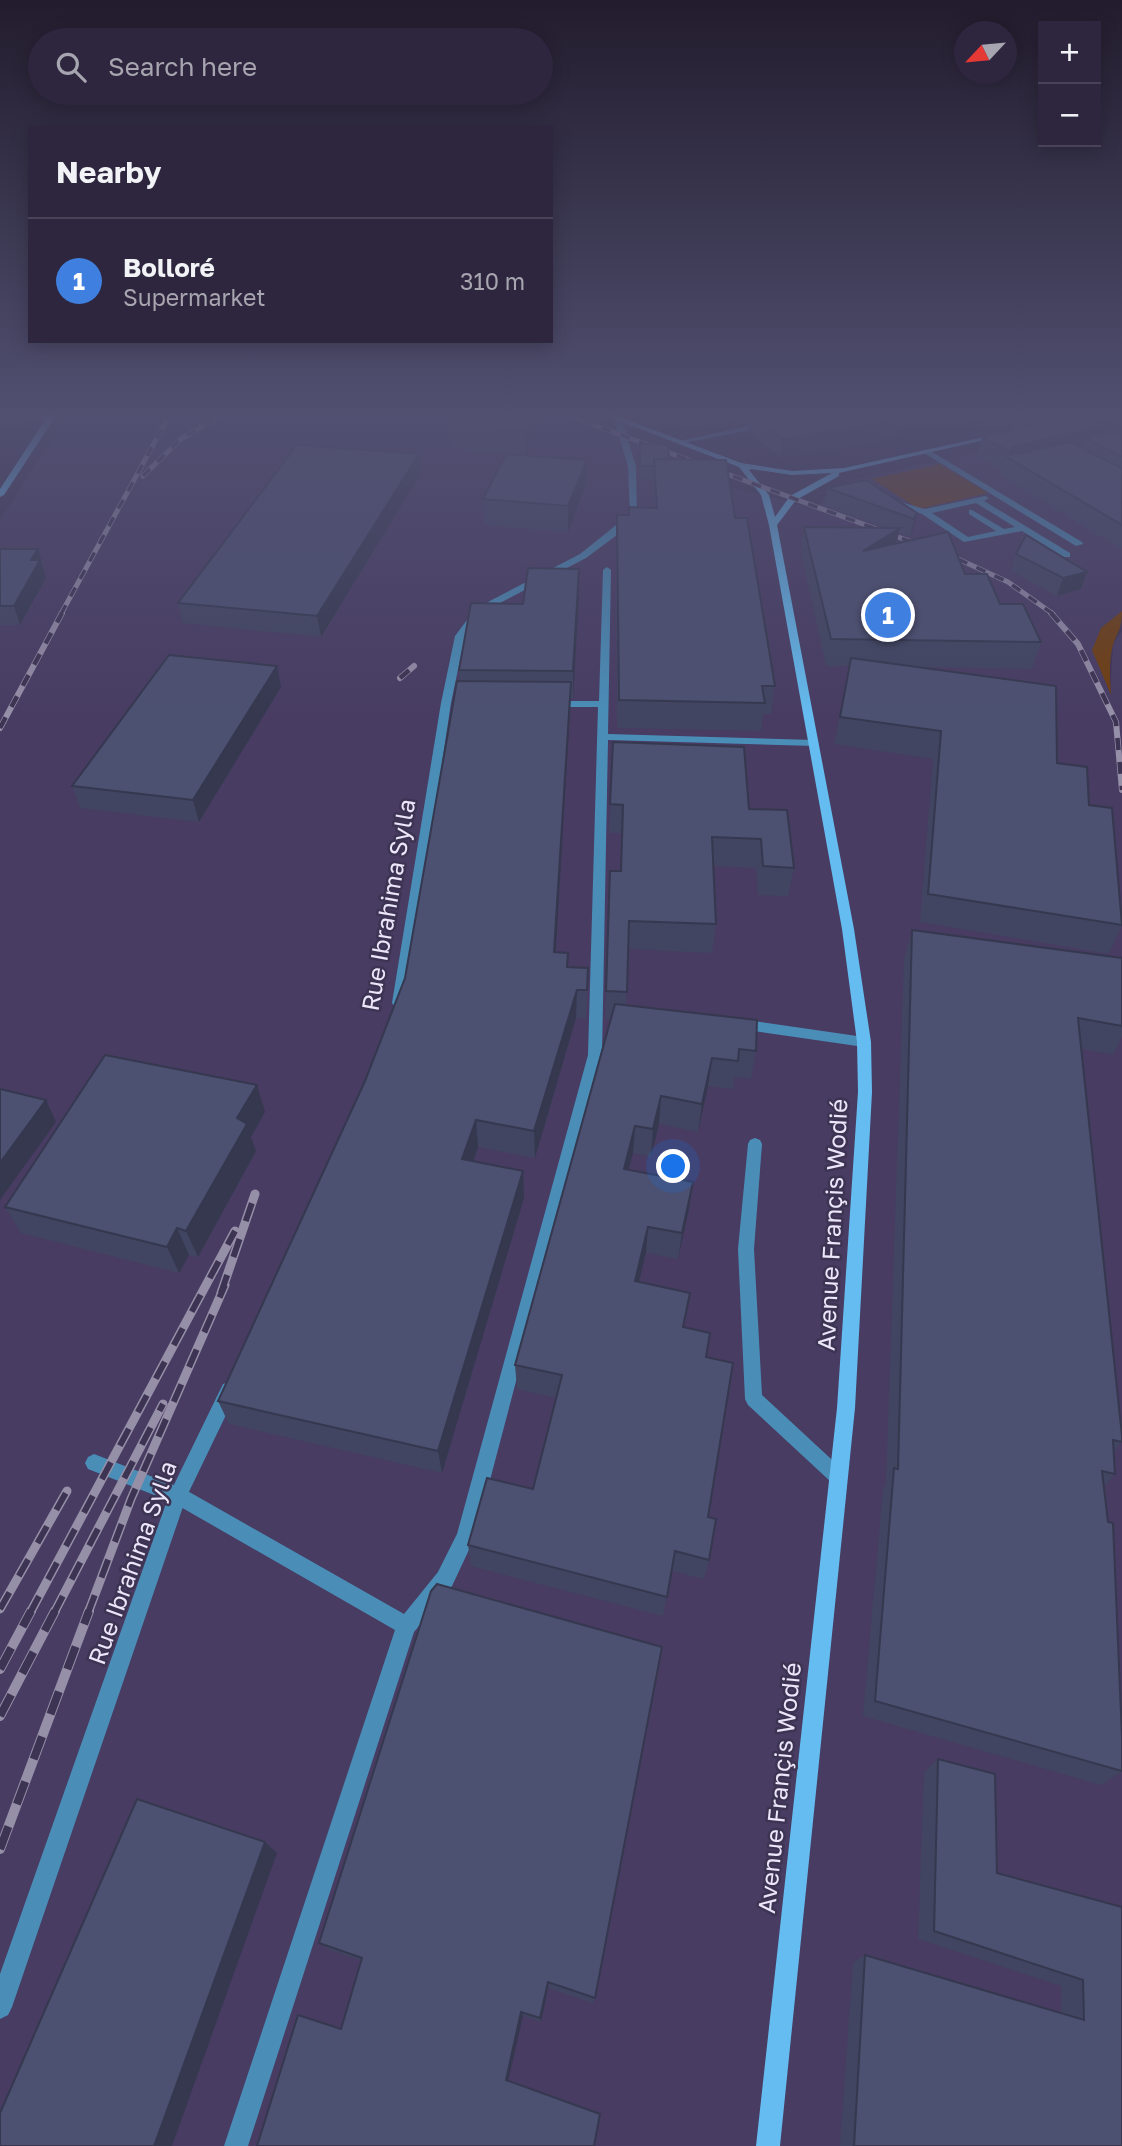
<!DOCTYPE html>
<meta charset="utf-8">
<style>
:root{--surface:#2e263e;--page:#362e45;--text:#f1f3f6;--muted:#a7a5b0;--line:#494358;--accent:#afc506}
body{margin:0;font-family:"Golos Text",sans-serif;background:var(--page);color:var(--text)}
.controls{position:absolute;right:21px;top:21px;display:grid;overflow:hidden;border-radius:0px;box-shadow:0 4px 18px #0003}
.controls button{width:63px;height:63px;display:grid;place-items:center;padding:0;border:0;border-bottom:2px solid var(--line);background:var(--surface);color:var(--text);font:35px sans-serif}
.compass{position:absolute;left:954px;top:21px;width:63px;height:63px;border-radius:50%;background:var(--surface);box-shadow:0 4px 18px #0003;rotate:244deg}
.you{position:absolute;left:674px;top:1167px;width:24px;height:24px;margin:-18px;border:5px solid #fff;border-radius:50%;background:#1a73e8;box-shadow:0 0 0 10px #1a73e833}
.badge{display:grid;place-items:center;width:46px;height:46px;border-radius:50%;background:var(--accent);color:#fff;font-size:23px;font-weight:700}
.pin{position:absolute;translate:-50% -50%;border:4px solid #fff;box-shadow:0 2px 7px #0006}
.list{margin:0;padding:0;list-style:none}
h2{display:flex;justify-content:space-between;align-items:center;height:91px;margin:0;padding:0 28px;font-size:30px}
h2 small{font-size:23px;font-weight:400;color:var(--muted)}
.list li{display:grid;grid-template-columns:46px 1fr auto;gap:21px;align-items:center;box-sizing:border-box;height:126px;padding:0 28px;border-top:2px solid var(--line)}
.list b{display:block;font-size:26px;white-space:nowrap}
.list p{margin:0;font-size:23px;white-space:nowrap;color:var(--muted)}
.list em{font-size:23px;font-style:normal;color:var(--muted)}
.icon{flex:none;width:38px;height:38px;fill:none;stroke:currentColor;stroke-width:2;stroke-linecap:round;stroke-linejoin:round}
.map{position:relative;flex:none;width:1122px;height:2146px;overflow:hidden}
.search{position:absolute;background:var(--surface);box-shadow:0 4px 18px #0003;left:28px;top:28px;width:525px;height:77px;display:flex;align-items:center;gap:18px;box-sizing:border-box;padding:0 24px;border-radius:38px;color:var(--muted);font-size:26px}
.panel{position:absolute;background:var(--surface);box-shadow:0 4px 18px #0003;left:28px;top:126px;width:525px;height:217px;border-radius:0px}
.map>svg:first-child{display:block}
</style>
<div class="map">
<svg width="1122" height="2146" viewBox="0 0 1122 2146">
<rect width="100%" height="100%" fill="#3d3352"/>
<path fill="#483c62" d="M69 414H574L595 421 588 424 711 471 724 485 816 509 827 494 849 481 1122 420V611L1101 628 1110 692 1113 644 1122 631V2146H0V520Z"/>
<g fill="#713e0e">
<path d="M940 464 988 493 919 509 872 479Z"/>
<path d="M1122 611C1122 632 1116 632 1112 649 1109 664 1110 679 1111 695L1092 650 1101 628Z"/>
</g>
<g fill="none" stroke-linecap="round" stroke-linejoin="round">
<g fill="#4a8eb8" fill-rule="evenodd">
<path d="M18 414H39L55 418 51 420Z"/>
<path d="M927 449 1082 542 1083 544 1076 546 924 453 923 451Z"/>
<path d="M985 496 989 498 984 501 1070 553V557H1064L1022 531 964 542 922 514 889 502 893 500 925 509ZM976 503 1015 527 1004 529 972 510H969V514L996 531 968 537 932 513Z"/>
<path d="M607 567 611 570 608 734 814 740 819 743 814 746 608 740 602 1055 475 1537 452 1586 414 1632 248 2146H224L395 1630 172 1502 88 1469 85 1463 88 1457 94 1454 184 1489 404 1614 438 1572 457 1534 588 1055 598 707H552L547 704 552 701H599L603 570Z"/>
<path d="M740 1019 864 1037 871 1042 864 1047 740 1029 733 1024Z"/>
<path d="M755 1138 760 1140 762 1144 754 1249 762 1395 843 1470 846 1476 843 1482 837 1485 831 1482 748 1405 745 1399 738 1249 748 1144 750 1140Z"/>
</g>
<g fill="#4a8eb8" fill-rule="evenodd">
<path d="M618 417 622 419 636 467 637 517 625 529 586 558 494 606 476 620 465 636 451 703 406 1003 404 1006H394L392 1003 441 703 455 636 470 616 488 602 580 554 630 514 628 467 614 419Z"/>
<path d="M767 422H770V426L679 444 675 442Z"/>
<path d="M229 1382 235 1384 238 1390 186 1498 12 2007 8 2015 0 2019V1974L169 1495 223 1384Z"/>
</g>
<g fill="#65bcf0" fill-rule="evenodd">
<path d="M49 414H57L4 495 0 497V489Z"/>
<path d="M601 414H612L741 463 792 471 844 468 998 434 1002 436 839 473V476L796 500 777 525 854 929 871 1042 872 1092 855 1408 780 2146H756L837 1408 858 1092 857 1042 842 929 769 525 761 495 739 467ZM751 469 792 475 832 473 790 496 775 517 769 495 749 470Z"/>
</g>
<g stroke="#968fa8" stroke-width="5">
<g id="rail-far3">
<path d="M564 414 958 559 1008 582 1053 614"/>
<path d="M143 476 181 439 222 414"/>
<path d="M61 614 170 414"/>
</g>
</g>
<g stroke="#968fa8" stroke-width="6">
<g id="rail-far2">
<path d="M1051 613 1078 644 1116 722 1122 790"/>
<path d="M400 678 414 666"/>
<path d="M0 728 62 613"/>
</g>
</g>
<g stroke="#968fa8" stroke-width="9">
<g id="rail-far1">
<path d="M221 1293 255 1194"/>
<path d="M0 1609 67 1491"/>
<path d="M30 1613 235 1231"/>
<path d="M54 1613 163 1404"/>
<path d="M88 1613 131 1499 225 1285"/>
</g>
</g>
<g stroke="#968fa8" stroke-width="10">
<g id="rail">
<path d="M0 1669 31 1611"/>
<path d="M0 1716 55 1611"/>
<path d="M0 1849 89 1611"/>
</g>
</g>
<use href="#rail-far3" stroke="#3d3352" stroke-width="3.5" stroke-dasharray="10" stroke-linecap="butt"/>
<use href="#rail-far2" stroke="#3d3352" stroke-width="4.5" stroke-dasharray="12" stroke-linecap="butt"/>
<use href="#rail-far1" stroke="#3d3352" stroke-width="6" stroke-dasharray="19" stroke-linecap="butt"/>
<use href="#rail" stroke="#3d3352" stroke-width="8" stroke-dasharray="24" stroke-linecap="butt"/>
</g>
<g fill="#414561">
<path d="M456 414H546V417L526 455 451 449 449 424Z"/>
<path d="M667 414H906L900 415 897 434 879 438 878 442 781 458 748 432 749 423 739 425 729 418 683 427Z"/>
<path d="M963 414H1122L1120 435 1122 436V549L999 475 1001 469 977 456 982 437 1011 430 1012 427 997 431Z"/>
<path d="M640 444 669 459 735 518 775 686 771 714H763L761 731 617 728 616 541 617 515H628L654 508 653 479H640Z"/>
<path d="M419 454 421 473 321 637 183 623 178 603Z"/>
<path d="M587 460 586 485 568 532 484 525 483 499Z"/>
<path d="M827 488 917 513 913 530 910 537 899 533 897 543 965 574 1041 642 1032 669 917 667 1057 763 1089 805 1122 925 1109 954 920 922 933 759 834 744 850 666H826L801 553 804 527 886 528 824 506Z"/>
<path d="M0 549H38L44 567 43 568 46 578 20 625H0Z"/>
<path d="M1016 554 1087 572 1081 589 1057 596 1011 571Z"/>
<path d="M579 596 573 698H570L556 952 567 967 588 968 586 1019 576 1018 535 1158 478 1147 474 1161 523 1171 524 1198 442 1473 229 1424 218 1401 365 1081 405 978 460 681 459 670 523 604Z"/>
<path d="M277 666 281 687 199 822 80 808 72 786Z"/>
<path d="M613 742 749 809 794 868 788 896 758 895 756 868 713 866 716 924 712 953 628 949 626 1005 756 1051 751 1079 735 1077 733 1089 708 1086 698 1132 659 1124 651 1157 633 1153 629 1170 689 1209 678 1259 646 1253 639 1281 684 1327 706 1357 709 1560 704 1579 671 1571 663 1616 471 1566 468 1545 533 1489 556 1398 517 1389 515 1365 610 1020 605 1019 610 871H621L622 833H609Z"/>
<path d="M912 930 1122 958V1037L1113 1055 1082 1049 1122 1436V1442L1114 1452 1115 1474 1104 1487 1122 1737V1772L1101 1785 863 1716 883 1490 886 1483 904 959Z"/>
<path d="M265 1112 251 1137 256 1151 198 1257 189 1255 179 1273 21 1233 5 1207Z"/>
<path d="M431 1591 595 1998 593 2003 548 1988 541 2022 330 1950 319 1943Z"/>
<path d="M938 1759 997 1873 1122 1907V2146H840L853 1962 865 1955 1061 2013V1986L918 1939 924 1772Z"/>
</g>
<g fill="#35384f">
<path d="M534 414H546V417L526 455 525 431Z"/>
<path d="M683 414H729V418L683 427Z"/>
<path d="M740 414H750L749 423 739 425Z"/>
<path d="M1001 414H1070L1014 418 1012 427 997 431Z"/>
<path d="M901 416 897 434 879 438 878 442 781 458 783 439Z"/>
<path d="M1122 417V434L1091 442V441L1086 438 1083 447 1017 463 1013 454 1010 452 1013 447Z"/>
<path d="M419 454 421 473 321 637 317 616Z"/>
<path d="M587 460 586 485 568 532V506Z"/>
<path d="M917 513 913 530 910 537 914 519Z"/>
<path d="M900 528 894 554 863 551Z"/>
<path d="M38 549 46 578 20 625 14 606 31 560Z"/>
<path d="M579 569V596L573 698V671Z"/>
<path d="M1087 572 1081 589 1057 596 1063 578Z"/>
<path d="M277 666 281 687 199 822 193 800Z"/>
<path d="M571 682 570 709 554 981V952Z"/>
<path d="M577 990 576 1018 535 1158 534 1131Z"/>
<path d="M712 1058 708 1086 698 1132 702 1104Z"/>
<path d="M257 1085 265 1112 251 1137 256 1151 198 1257 186 1231 237 1118Z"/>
<path d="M661 1096 659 1124 651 1157 653 1129Z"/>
<path d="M46 1100 56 1122 0 1200V1163Z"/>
<path d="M476 1120 478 1147 465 1186 462 1159Z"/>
<path d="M635 1126 633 1153 622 1196 624 1169Z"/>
<path d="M523 1171 524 1198 442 1473 438 1451Z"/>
<path d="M693 1182 689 1209 678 1259 682 1233Z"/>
<path d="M648 1227 646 1253 633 1306 635 1281Z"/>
<path d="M177 1228 189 1255 179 1273 167 1247Z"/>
<path d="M265 1842 277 1853 172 2146H154Z"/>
<path d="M548 1982V1988L541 2022 540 2018Z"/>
<path d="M521 2012 523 2016 508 2082 506 2080Z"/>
</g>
<g fill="#4c5071" stroke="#35384f" stroke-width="2">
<path d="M456 414H534L525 431 449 424Z"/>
<path d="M750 414H898L901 416 877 420 881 423 783 439Z"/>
<path d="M1033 414H1122V417L1096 423 1102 426 1013 447 1011 450 1018 454 1070 442 1122 468V525L1005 456 1013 454 982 437 1030 426 1014 418Z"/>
<path d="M1114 432 1122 436V457L1086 438Z"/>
<path d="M640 444 668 445 669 459H654V466H640Z"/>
<path d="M297 445 419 454 317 616 178 603Z"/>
<path d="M506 454 587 460 568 506 483 499Z"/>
<path d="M654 459 726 460 735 518H747L775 686H762L765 703 619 700 617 515H629V507L657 508Z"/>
<path d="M866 480 917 513 914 519 827 488Z"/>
<path d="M804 527 900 528 863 551 948 532 965 574H987L1000 604H1023L1041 642 831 639Z"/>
<path d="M1026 535 1087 572 1063 578 1016 554Z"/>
<path d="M0 549H38L31 560H40L14 606H0Z"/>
<path d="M528 568 579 569 573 671 459 670 471 603 523 604Z"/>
<path d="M169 655 277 666 193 800 72 786Z"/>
<path d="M851 658 1056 686 1057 763 1087 767 1089 805 1112 808 1122 925 928 894 941 731 840 717Z"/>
<path d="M457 681 571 682 554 952 568 953 567 967 588 968 587 990H577L534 1131 476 1120 462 1159 523 1171 438 1451 218 1401 365 1081 405 978Z"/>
<path d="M613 742 744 747 749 809 787 810 794 868 763 866 761 839 712 837 716 924 629 921 627 992 606 991 610 871H621L623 805 610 804Z"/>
<path d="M912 930 1122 958V1026L1078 1018 1122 1436V1442L1113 1440 1115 1474 1102 1471 1108 1522 1113 1523 1122 1737V1771L875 1701 894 1468 898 1469Z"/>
<path d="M615 1004 757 1020 756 1051 739 1049 738 1061 712 1058 702 1104 661 1096 653 1129 635 1126 624 1169 693 1182 682 1233 648 1227 635 1281 690 1293 683 1327 710 1333 706 1357 733 1363 708 1517 716 1519 709 1560 675 1551 667 1597 468 1545 487 1478 533 1489 562 1375 515 1365Z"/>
<path d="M105 1055 257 1085 237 1118 247 1124 186 1231 177 1228 167 1247 5 1207Z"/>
<path d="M0 1089 46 1100 0 1163Z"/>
<path d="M437 1584 662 1647 595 1998 548 1982 540 2018 521 2012 506 2080 600 2114 594 2146H257L298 2015 341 2029 362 1958 319 1943 431 1591Z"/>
<path d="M938 1759 995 1774 997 1873 1122 1907V2146H854L865 1955 1084 2020 1083 1980 934 1931Z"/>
<path d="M137 1799 265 1842 154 2146H0V2113Z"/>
</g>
<linearGradient id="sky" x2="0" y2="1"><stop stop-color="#221c2d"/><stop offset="0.58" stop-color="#515071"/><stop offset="1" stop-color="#515071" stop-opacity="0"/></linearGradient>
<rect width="1122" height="715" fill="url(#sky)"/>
<g text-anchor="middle" stroke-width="5" stroke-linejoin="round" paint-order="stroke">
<g font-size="24" fill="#ebe6fa" stroke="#3d3352">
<text transform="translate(389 905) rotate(-80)" y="8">Rue Ibrahima Sylla</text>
<text transform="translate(833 1225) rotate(-87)" y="8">Avenue Françis Wodié</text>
<text transform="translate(133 1563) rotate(-70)" y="8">Rue Ibrahima Sylla</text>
<text transform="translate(780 1788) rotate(-84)" y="8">Avenue Françis Wodié</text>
</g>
</g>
</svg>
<div class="controls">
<button>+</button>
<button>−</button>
</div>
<svg class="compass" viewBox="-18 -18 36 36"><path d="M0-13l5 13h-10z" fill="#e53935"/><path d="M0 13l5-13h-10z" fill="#a7a5b0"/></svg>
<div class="you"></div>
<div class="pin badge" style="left:888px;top:615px;background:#3f7fe0">1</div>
<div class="search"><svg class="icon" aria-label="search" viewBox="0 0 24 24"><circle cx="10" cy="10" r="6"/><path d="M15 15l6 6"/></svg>Search here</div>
<section class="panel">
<h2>Nearby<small></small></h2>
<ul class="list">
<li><span class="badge" style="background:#3f7fe0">1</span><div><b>Bolloré</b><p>Supermarket</p></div><em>310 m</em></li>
</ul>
</section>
</div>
